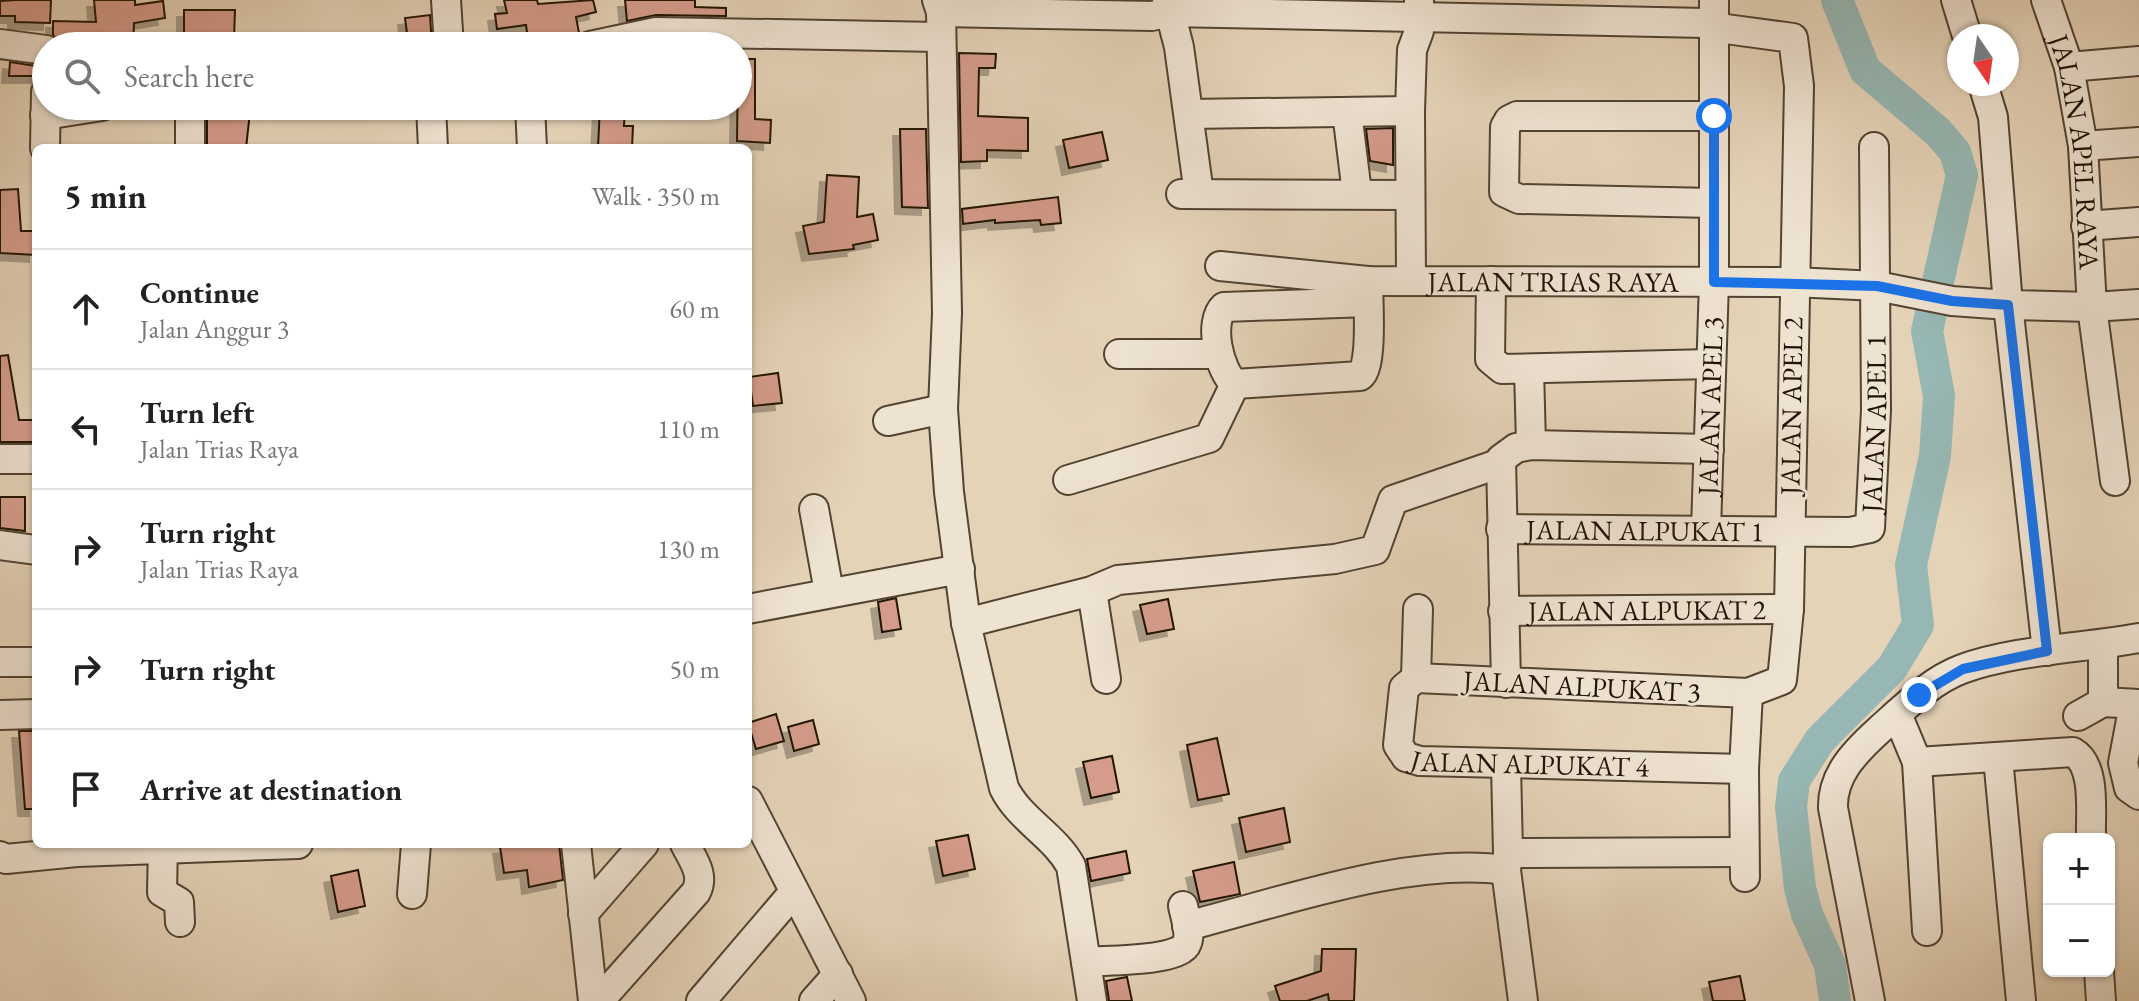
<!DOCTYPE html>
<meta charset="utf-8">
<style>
:root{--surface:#fff;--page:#f6f6f6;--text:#222;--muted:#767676;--line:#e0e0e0}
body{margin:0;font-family:"EB Garamond",serif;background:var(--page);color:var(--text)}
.controls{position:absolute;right:24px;bottom:24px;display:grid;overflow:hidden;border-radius:12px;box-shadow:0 2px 6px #0004}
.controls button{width:72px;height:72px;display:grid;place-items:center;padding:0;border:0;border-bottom:2px solid var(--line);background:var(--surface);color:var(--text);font:40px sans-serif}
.compass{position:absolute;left:1947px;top:24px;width:72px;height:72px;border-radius:50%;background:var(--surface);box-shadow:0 2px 6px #0004;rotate:167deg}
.stop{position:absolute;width:24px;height:24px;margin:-18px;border:6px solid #1a73e8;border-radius:50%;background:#fff}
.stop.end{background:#1a73e8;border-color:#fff;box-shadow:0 2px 8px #0008}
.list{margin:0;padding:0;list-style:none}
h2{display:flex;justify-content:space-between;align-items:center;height:104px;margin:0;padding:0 32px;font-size:34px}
h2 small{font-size:26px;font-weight:400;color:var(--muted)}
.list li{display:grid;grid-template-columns:52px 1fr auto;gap:24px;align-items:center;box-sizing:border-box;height:120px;padding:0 32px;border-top:2px solid var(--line)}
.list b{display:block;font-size:30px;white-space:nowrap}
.list p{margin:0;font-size:26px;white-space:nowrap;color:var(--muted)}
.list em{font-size:26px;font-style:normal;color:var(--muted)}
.icon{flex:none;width:44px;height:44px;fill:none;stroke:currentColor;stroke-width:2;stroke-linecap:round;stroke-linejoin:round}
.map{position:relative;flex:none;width:2139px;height:1001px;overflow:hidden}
.search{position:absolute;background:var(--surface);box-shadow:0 2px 6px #0004;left:32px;top:32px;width:720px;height:88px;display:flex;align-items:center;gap:20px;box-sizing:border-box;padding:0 28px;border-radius:44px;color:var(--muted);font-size:30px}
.panel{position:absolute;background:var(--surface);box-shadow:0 2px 6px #0004;left:32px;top:144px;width:720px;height:704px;border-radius:12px}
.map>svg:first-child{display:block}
</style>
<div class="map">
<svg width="2139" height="1001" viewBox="0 0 2139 1001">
<defs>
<filter id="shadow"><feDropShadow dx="-7" dy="7" stdDeviation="0" flood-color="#0004"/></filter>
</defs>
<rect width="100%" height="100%" fill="#e5d3b8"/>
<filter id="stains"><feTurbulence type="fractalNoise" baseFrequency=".0025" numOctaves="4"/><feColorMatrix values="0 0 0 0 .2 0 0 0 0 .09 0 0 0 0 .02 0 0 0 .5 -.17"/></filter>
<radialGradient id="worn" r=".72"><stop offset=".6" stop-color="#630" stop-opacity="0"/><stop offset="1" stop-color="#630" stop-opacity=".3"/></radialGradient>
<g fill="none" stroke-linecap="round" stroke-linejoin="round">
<path stroke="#96b7b3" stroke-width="32" d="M1835 1001 1830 965 1807 914 1800 888 1791 807 1794 781 1820 740 1892 668 1918 625 1911 565 1935 456 1939 396 1927 331 1962 175 1955 152 1938 132 1865 70 1837 0"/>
</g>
<g fill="#d59c8b" stroke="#211405" stroke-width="2" filter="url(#shadow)">
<path d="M16 0H51L50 23 15 22V16H0V1Z"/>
<path d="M94 0H135V5L163 1 165 18 134 23 133 46H62L53 35V21L96 22Z"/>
<path d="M504 0H537L538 4 593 0 596 12 576 17 579 33 574 40 529 46 526 25 497 29 495 14 507 13Z"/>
<path d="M625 0H695V7L726 8V16L656 15 627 21Z"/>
<path d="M184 10H235L234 38 184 39Z"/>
<path d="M430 15 432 46H377V34L407 33 405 18Z"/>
<path d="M959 53 996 54 995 68H979L978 116 1028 118V151L987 150V161L961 162Z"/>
<path d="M738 59H755V119L771 120 770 143 737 141Z"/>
<path d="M10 62 43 67V76H9Z"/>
<path d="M600 106H625L624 126H633L632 148H598Z"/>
<path d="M207 110 250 112 246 148H207Z"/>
<path d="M1393 128V165L1370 161 1366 129Z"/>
<path d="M900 129H926L928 208 902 207Z"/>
<path d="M1102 132 1108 160 1069 168 1063 140Z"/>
<path d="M827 175 859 177 857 217 873 214 878 240 853 245 854 249 809 254 803 226 824 222Z"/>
<path d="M18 189 21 231H36V255L0 253V190Z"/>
<path d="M1058 197 1061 223 1041 225 1040 220 995 223V220L963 224 962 209Z"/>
<path d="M8 355 19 420H36V442H0V356Z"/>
<path d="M778 373 782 403 753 406 749 377Z"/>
<path d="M0 497H25V531L0 528Z"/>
<path d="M896 598 901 629 882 632 878 602Z"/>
<path d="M1168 599 1174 629 1147 634 1140 605Z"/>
<path d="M776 714 784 741 756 749 748 723Z"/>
<path d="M813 720 819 744 794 751 788 727Z"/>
<path d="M19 731H36V809H25Z"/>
<path d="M1217 738 1229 794 1198 800 1187 745Z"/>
<path d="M1112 756 1119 792 1091 798 1083 762Z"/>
<path d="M1284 808 1290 842 1246 852 1239 818Z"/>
<path d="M968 835 975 869 943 876 936 841Z"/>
<path d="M527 844H559L563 880 529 887 527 870 504 873 500 847Z"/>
<path d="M1126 851 1130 873 1091 881 1087 859Z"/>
<path d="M1234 862 1240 894 1200 902 1193 871Z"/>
<path d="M358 870 365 906 338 912 331 876Z"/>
<path d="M1322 949H1356L1354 1001H1329L1328 994 1307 1001H1280L1275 986 1321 971Z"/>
<path d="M1740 976 1745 1001H1713L1709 982Z"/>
<path d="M1127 977 1132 1001H1109L1106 981Z"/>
</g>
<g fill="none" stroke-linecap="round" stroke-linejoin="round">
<g stroke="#524432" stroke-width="32">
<g id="minor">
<path d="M446 0 449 46"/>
<path d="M937 0 941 12 947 313 943 409 949 492 966 623 1004 788C1020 820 1054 835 1071 866L1092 1001"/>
<path d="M1167 0 1179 47 1199 194"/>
<path d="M1956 0 1967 36"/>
<path id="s1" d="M2046 0 2069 67 2083 146 2092 307 2115 481"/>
<path d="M941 12 1152 16 1169 12 1706 23 1726 29 1793 38 1799 86 1789 609 1782 680 1748 693 1416 678"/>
<path d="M0 44 46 50"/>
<path d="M590 46 656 32 940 37"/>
<path d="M2069 67 2139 61"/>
<path d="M1983 84 1993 117 2008 305 2092 307 2139 304"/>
<path d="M431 106 433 148"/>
<path d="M530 106 532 148"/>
<path d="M1347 112 1357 193"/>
<path d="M1189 114 1410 111"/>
<path d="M45 115 102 106"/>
<path d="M1714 116H1517L1509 120 1505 127 1504 192 1519 199 1714 203"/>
<path d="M2083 146 2139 142"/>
<path d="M45 148 46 92"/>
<path d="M190 148V106"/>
<path d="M1181 194 1410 195"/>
<path d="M2086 226 2139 222"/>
<path id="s2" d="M1220 266 1368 281 1794 282 1877 286 1952 301 2008 305 2047 651"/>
<path d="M1411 281 1410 111 1412 50 1419 31V0"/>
<path d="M1491 281 1490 359 1502 369 1711 364"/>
<path d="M1368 302 1224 307C1208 322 1219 371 1235 384L1360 376C1373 367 1368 299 1368 281"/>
<path d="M1119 354H1218"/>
<path d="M1529 369 1531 445"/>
<path d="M888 421 943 409"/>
<path d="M0 459H36"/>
<path d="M1068 480 1209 438 1235 384"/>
<path d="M814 509 829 592"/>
<path id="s3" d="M1501 529 1850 532 1870 528 1876 410 1874 147"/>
<path id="s4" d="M1706 530 1714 282V0"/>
<path d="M0 545 36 550"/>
<path d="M1092 591 1106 679"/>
<path d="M748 609 960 569"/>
<path id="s5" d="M1503 611 1789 609"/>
<path d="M966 623 1092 591 1118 580 1335 559 1375 550 1393 500 1501 463"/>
<path d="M0 662H36"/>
<path id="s6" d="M1416 678 1404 688 1398 745 1406 757 1420 761 1744 769"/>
<path d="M1416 678 1418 609"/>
<path d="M1506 683 1501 459 1516 448 1531 445 1709 449"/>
<path d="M2103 702V644"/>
<path d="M2134 704 2123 763 2129 788 2139 795"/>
<path d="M1897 714 1917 762 2073 752C2097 766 2090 814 2091 839"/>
<path d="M0 715 36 714"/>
<path d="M2078 716 2103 702 2139 704"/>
<path d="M1998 758 2021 1001"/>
<path d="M1917 762 1927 931"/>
<path d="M1506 766 1508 853 1743 852"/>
<path d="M748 801 851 1001"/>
<path d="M163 844 162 892 179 902 180 922"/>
<path d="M576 844 593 1001"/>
<path d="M1508 854 1506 870 1523 1001"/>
<path d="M0 856 6 859 77 852 298 844"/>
<path d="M1745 877 1744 769 1748 693"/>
<path d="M412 894 416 844"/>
<path d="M583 914 644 844"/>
<path d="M1187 926C1282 902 1410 856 1506 870"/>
<path d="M1086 962C1105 960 1181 962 1187 943 1191 933 1185 916 1183 906"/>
<path d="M2099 971 2101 1001"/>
<path d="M599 1001 696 892C705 875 693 860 685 844"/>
<path d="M701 1001 794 892"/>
<path d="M814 1001 838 974"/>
<path d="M1870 1001 1833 808C1832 775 1855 752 1878 731 1904 708 1930 681 1962 669 2014 650 2084 648 2139 638"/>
</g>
</g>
<use href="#minor" stroke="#eee2d1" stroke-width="28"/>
</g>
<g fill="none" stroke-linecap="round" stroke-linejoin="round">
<path stroke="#1a73e8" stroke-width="10" d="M1714 116V282L1877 286 1952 301 2008 305 2047 651 1963 669 1919 695"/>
</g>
<g text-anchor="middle" stroke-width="6" stroke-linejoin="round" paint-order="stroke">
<g font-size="28" fill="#211405" stroke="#eee2d1">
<text dy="10" stroke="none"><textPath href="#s1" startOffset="156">JALAN APEL RAYA</textPath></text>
<text dy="10" stroke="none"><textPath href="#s2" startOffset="334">JALAN TRIAS RAYA</textPath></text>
<text dy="10" stroke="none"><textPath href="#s4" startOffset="124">JALAN APEL 3</textPath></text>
<text transform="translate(1791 406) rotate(-89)" y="10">JALAN APEL 2</text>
<text dy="10" stroke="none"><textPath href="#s3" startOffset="474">JALAN APEL 1</textPath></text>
<text dy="10" stroke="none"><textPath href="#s3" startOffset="144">JALAN ALPUKAT 1</textPath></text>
<text dy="10" stroke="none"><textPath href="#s5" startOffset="144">JALAN ALPUKAT 2</textPath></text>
<text transform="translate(1582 686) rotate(3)" y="10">JALAN ALPUKAT 3</text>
<text dy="10" stroke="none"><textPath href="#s6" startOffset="212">JALAN ALPUKAT 4</textPath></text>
</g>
</g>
<rect width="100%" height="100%" filter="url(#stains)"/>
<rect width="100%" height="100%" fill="url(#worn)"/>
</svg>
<div class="controls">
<button>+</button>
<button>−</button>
</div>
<svg class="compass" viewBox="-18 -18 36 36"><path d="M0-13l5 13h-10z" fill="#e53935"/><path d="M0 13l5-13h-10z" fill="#767676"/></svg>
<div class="stop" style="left:1714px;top:116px"></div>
<div class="stop end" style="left:1919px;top:695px"></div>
<div class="search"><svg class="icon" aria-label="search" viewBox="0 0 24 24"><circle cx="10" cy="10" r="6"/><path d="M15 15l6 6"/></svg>Search here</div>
<section class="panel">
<h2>5 min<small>Walk · 350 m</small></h2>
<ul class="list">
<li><svg class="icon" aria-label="ahead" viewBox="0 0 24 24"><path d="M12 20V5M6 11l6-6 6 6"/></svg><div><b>Continue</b><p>Jalan Anggur 3</p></div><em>60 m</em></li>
<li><svg class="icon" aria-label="left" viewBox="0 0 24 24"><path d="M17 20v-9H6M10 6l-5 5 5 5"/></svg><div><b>Turn left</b><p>Jalan Trias Raya</p></div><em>110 m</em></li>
<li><svg class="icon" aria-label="right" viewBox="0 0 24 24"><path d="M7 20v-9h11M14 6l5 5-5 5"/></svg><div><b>Turn right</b><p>Jalan Trias Raya</p></div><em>130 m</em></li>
<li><svg class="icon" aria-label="right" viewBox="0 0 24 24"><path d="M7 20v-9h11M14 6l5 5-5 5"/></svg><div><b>Turn right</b></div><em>50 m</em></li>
<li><svg class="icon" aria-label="arrive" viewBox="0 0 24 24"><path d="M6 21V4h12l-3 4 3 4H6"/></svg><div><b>Arrive at destination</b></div></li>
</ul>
</section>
</div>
